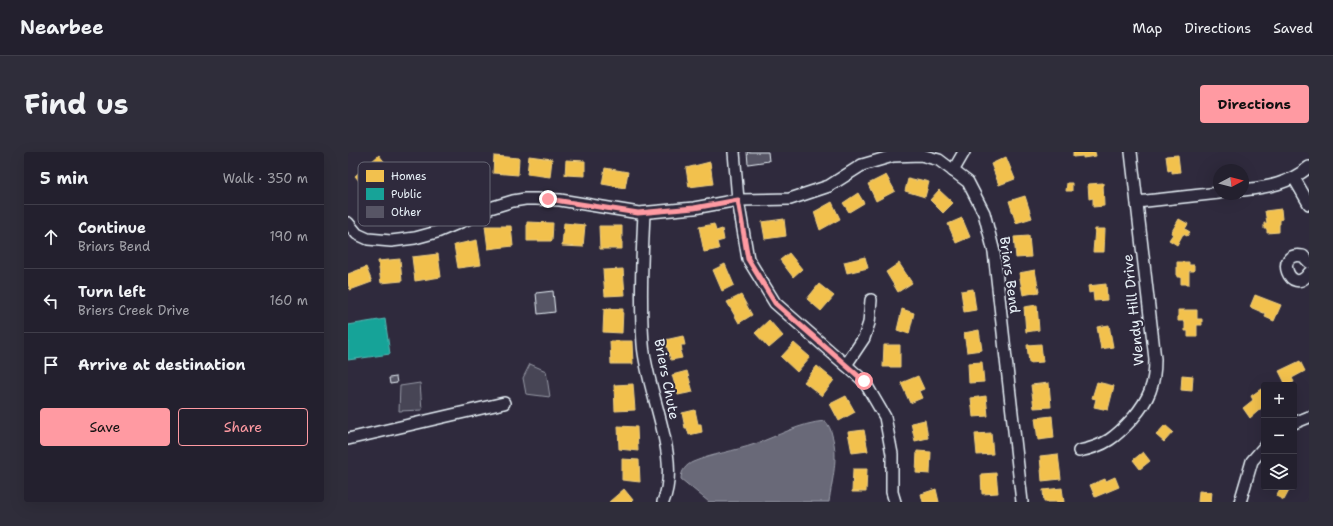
<!DOCTYPE html>
<meta charset="utf-8">
<style>
:root{--surface:#23202e;--page:#2f2d3a;--text:#f1f3f6;--muted:#a3a3aa;--line:#403e4a;--accent:#ff9aa2}
body{margin:0;font-family:"Shantell Sans",sans-serif;background:var(--page);color:var(--text)}
.controls{position:absolute;right:12px;bottom:12px;display:grid;overflow:hidden;border-radius:4px;box-shadow:0 4px 16px #0002}
.controls button{width:36px;height:36px;display:grid;place-items:center;padding:0;border:0;border-bottom:1px solid var(--line);background:var(--surface);color:var(--text);font:20px sans-serif}
.compass{position:absolute;left:865px;top:12px;width:36px;height:36px;border-radius:50%;background:var(--surface);box-shadow:0 4px 16px #0002;rotate:83deg}
.stop{position:absolute;width:12px;height:12px;margin:-9px;border:3px solid #ff9aa2;border-radius:50%;background:#fff}
.stop.end{background:#ff9aa2;border-color:#fff;box-shadow:0 1px 4px #0008}
.list{margin:0;padding:0;list-style:none}
h2{display:flex;justify-content:space-between;align-items:center;height:52px;margin:0;padding:0 16px;font-size:17px}
h2 small{font-size:13px;font-weight:400;color:var(--muted)}
.list li{display:grid;grid-template-columns:26px 1fr auto;gap:12px;align-items:center;box-sizing:border-box;height:64px;padding:0 16px;border-top:1px solid var(--line)}
.list b{display:block;font-size:15px;white-space:nowrap}
.list p{margin:0;font-size:13px;white-space:nowrap;color:var(--muted)}
.list em{font-size:13px;font-style:normal;color:var(--muted)}
.actions{display:flex;gap:8px;padding:12px 16px}
.actions a{flex:1;padding:9px 0;border:1px solid var(--accent);border-radius:4px;text-align:center;font-size:14px;color:var(--accent)}
.actions .main{background:var(--accent);color:#111}
.icon{flex:none;width:22px;height:22px;fill:none;stroke:currentColor;stroke-width:2;stroke-linecap:round;stroke-linejoin:round}
.map{position:relative;flex:none;width:961px;height:350px;overflow:hidden;border-radius:4px}
header{display:flex;align-items:center;gap:24px;box-sizing:border-box;height:56px;padding:0 20px;background:var(--surface);border-bottom:1px solid var(--line)}
header strong{font-size:19px}
nav{display:flex;gap:22px;margin-inline-start:auto;font-size:14px}
.intro{display:flex;align-items:center;justify-content:space-between;box-sizing:border-box;height:96px;padding:0 24px}
h1{margin:0;font-size:28px}
.button{padding:10px 18px;border-radius:4px;background:var(--accent);color:#111;font-size:14px;font-weight:700}
main{display:flex;gap:24px;padding:0 24px}
aside{flex:1;background:var(--surface);border-radius:4px;box-shadow:0 4px 16px #0002}
.map>svg:first-child{display:block}
</style>
<header>
<strong>Nearbee</strong>
<nav><a>Map</a><a>Directions</a><a>Saved</a></nav>
</header>
<div class="intro"><h1>Find us</h1><a class="button">Directions</a></div>
<main>
<aside>
<h2>5 min<small>Walk · 350 m</small></h2>
<ul class="list">
<li><svg class="icon" aria-label="ahead" viewBox="0 0 24 24"><path d="M12 20V5M6 11l6-6 6 6"/></svg><div><b>Continue</b><p>Briars Bend</p></div><em>190 m</em></li>
<li><svg class="icon" aria-label="left" viewBox="0 0 24 24"><path d="M17 20v-9H6M10 6l-5 5 5 5"/></svg><div><b>Turn left</b><p>Briers Creek Drive</p></div><em>160 m</em></li>
<li><svg class="icon" aria-label="arrive" viewBox="0 0 24 24"><path d="M6 21V4h12l-3 4 3 4H6"/></svg><div><b>Arrive at destination</b></div></li>
</ul>
<div class="actions"><a class="main">Save</a><a>Share</a></div>
</aside>
<div class="map">
<svg width="961" height="350" viewBox="0 0 961 350">
<rect width="100%" height="100%" fill="#2f2a3d"/>
<filter id="ink" filterUnits="userSpaceOnUse"><feTurbulence type="fractalNoise" baseFrequency=".025" numOctaves="2"/><feDisplacementMap in="SourceGraphic" scale="8" xChannelSelector="R" yChannelSelector="G"/><feConvolveMatrix kernelMatrix="1 2 1 2 8 2 1 2 1" color-interpolation-filters="sRGB"/></filter>
<g filter="url(#ink)">
<g fill="#464455" stroke="#979aa6">
<path d="M182 212 198 219 202 245 178 242 175 226Z"/>
<path d="M72 231 74 258 51 259 52 234Z"/>
</g>
<path fill="#696978" stroke="#9c9fab" d="M477 269C481 273 483 278 484 283 491 306 484 327 481 350H361L333 327C333 319 338 313 345 310 364 302 387 299 407 292 430 284 452 271 477 269Z"/>
<g fill="#f2c14e" stroke="#efcf81">
<path d="M725 0H747L748 4 735 6V4L725 5Z"/>
<path d="M31 3 42 17 18 37 7 24Z"/>
<path d="M830 3 832 20 824 21V18L820 19 818 4Z"/>
<path d="M146 4 171 6 170 23 145 21Z"/>
<path d="M181 4 204 7 202 25 179 22Z"/>
<path d="M658 5 667 27 651 33 643 12Z"/>
<path d="M218 8 237 9V24L217 23Z"/>
<path d="M362 10 365 32 341 35 338 16Z"/>
<path d="M257 16 280 20 277 36 254 32Z"/>
<path d="M538 23 547 39 528 49 520 32Z"/>
<path d="M560 27 569 29V27L581 30 577 45 557 39Z"/>
<path d="M719 31H724V39H718Z"/>
<path d="M755 31 756 54 745 55V46L741 47 740 32Z"/>
<path d="M591 38 605 51 595 61 582 48Z"/>
<path d="M510 41 516 51 501 60 495 51Z"/>
<path d="M677 44 684 66 668 71 661 49Z"/>
<path d="M484 50 492 67 472 78 466 60Z"/>
<path d="M933 57 934 67 932 68V72H931V80L919 81V77H916V71H919L917 59Z"/>
<path d="M614 66 622 85 608 91 600 72Z"/>
<path d="M436 67 438 84 417 87 414 70Z"/>
<path d="M831 67 840 72 837 77 842 80 839 84 835 82 829 93 821 88 825 82 823 81Z"/>
<path d="M179 70 205 71 204 89H179Z"/>
<path d="M216 71 237 73 235 95 214 94Z"/>
<path d="M366 72 368 79 374 77 376 88 369 90 371 97 356 100 351 75Z"/>
<path d="M137 74H163L165 94 140 97Z"/>
<path d="M251 74H274V97H252Z"/>
<path d="M747 77H757L756 100H745Z"/>
<path d="M681 84 683 105 668 106 666 85Z"/>
<path d="M129 88 133 113 110 116 106 93Z"/>
<path d="M441 101 454 117 445 125 432 108Z"/>
<path d="M90 102 93 125 67 129 64 105Z"/>
<path d="M517 105 520 116 499 121 496 110Z"/>
<path d="M52 107 54 129 33 131 30 109Z"/>
<path d="M829 110H841V113H846V119H841V132H833V125H829Z"/>
<path d="M551 111 564 131 550 140 538 120Z"/>
<path d="M377 112 386 133 374 139 365 118Z"/>
<path d="M18 115 24 130 2 138 0 132V122Z"/>
<path d="M275 117 277 143 257 144 255 118Z"/>
<path d="M687 118 691 140 675 143 671 121Z"/>
<path d="M471 132 486 144 473 159 459 147Z"/>
<path d="M758 132 759 148 746 149 745 140 741 141 740 134Z"/>
<path d="M625 137 628 158 616 160 613 139Z"/>
<path d="M393 143 404 163 391 171 379 150Z"/>
<path d="M907 143 933 153 926 169 917 165 918 162 902 155Z"/>
<path d="M689 153 691 178 678 180 676 155Z"/>
<path d="M256 157H275L274 181 255 180Z"/>
<path d="M554 157 566 161 561 182 549 178Z"/>
<path d="M830 158H849V167H854V173H849V185H840V179H837V169H830Z"/>
<path d="M421 168 435 184 421 196 407 181Z"/>
<path d="M761 173 765 195 753 197 749 175Z"/>
<path d="M631 178 634 198 619 200 616 181Z"/>
<path d="M335 184 337 193H333L334 199H332L334 206 323 208 317 188Z"/>
<path d="M262 189H284L285 212H263Z"/>
<path d="M446 191 462 205 449 220 433 205Z"/>
<path d="M693 192 695 210 681 211 679 193Z"/>
<path d="M536 193H552V215H535Z"/>
<path d="M952 209 957 219 944 226 946 230 938 233 931 219Z"/>
<path d="M634 210 636 230 621 231 620 211Z"/>
<path d="M469 214 486 228 474 244 456 230Z"/>
<path d="M339 219 345 240 330 243 324 223Z"/>
<path d="M834 223 845 224 844 239 833 238Z"/>
<path d="M570 224 576 237 571 239 574 246 562 251 553 231Z"/>
<path d="M749 230 766 234 760 258 746 255 748 247 744 246Z"/>
<path d="M701 231 703 255 686 256 683 233Z"/>
<path d="M285 232 287 258 267 259 266 233Z"/>
<path d="M913 237 916 239V254L902 266 895 256 905 248 903 244Z"/>
<path d="M498 244 507 260 491 269 482 252Z"/>
<path d="M638 244 640 264 625 265 623 246Z"/>
<path d="M347 258 350 272H353L354 280 341 283 339 276H337L334 261Z"/>
<path d="M704 264 706 286 690 288 687 266Z"/>
<path d="M577 268 580 286 567 289 563 271Z"/>
<path d="M817 273 825 280 816 290 808 283Z"/>
<path d="M270 274 289 275 290 299 271 297Z"/>
<path d="M516 278 520 299 504 301 500 280Z"/>
<path d="M643 281 645 302 629 303 627 282Z"/>
<path d="M569 299 583 300 582 322 568 321Z"/>
<path d="M795 300 802 309 792 317 785 308Z"/>
<path d="M710 302 713 327 694 329 692 304Z"/>
<path d="M274 307 291 308 292 330 274 328Z"/>
<path d="M505 317H519L518 340H504Z"/>
<path d="M648 321 650 341 634 342 633 322Z"/>
<path d="M767 325 771 335 747 345 742 333 757 327 758 329Z"/>
<path d="M933 335H943L936 348 928 344Z"/>
<path d="M714 336 716 350H696L695 338Z"/>
<path d="M276 337 285 348 283 350H261Z"/>
<path d="M588 337 591 350H575L573 342Z"/>
<path d="M851 339 864 340 863 350H850Z"/>
</g>
<path fill="#17a398" stroke="#56bab5" d="M37 167 42 202 0 208V173Z"/>
<g fill="#575565" stroke="#e8f1f8">
<path d="M399 0H420L421 9 400 12Z"/>
<path d="M205 139 207 160 190 162 188 141Z"/>
<path d="M48 225 49 231 42 232 41 226Z"/>
</g>
<g fill="none" stroke-linecap="round" stroke-linejoin="round">
<g stroke="#e8f1f8" stroke-width="14">
<g id="minor">
<path d="M386 0 390 48 400 107 427 151 516 229 537 265 544 302V340L547 350"/>
<path d="M605 19 616 0"/>
<path d="M946 26 961 52"/>
<path d="M895 38C921 35 940 32 961 15"/>
<path d="M789 50 871 41"/>
<path d="M296 61C294 105 292 149 295 192 298 239 334 305 315 350"/>
<path d="M0 71 9 82 20 87 43 89 67 86 89 80 122 66 142 56 165 49 177 47H188L212 48 291 61 346 56 390 48 442 47 481 34 514 13 545 4 573 3 591 8 620 30 636 61 646 100 674 350"/>
<path d="M961 110 955 104C924 98 943 147 961 121"/>
<path d="M498 213 516 186 521 171 523 148"/>
<path d="M946 271 961 265"/>
<path d="M0 287 156 251"/>
<path d="M731 299C757 294 768 285 785 266 801 247 807 233 807 207L783 0"/>
<path d="M892 350 904 309 916 295"/>
</g>
</g>
<use href="#minor" stroke="#2f2a3d" stroke-width="11"/>
</g>
</g>
<g fill="none" stroke-linecap="round" stroke-linejoin="round" filter="url(#ink)">
<path stroke="#ff9aa2" stroke-width="5" d="M200 47 290 61 346 56 390 48 400 107 427 151 516 229"/>
</g>
<g text-anchor="middle" stroke-width="4" stroke-linejoin="round" paint-order="stroke">
<g font-size="14" fill="#e8f1f8" stroke="#2f2a3d">
<text transform="translate(662 123) rotate(82)" y="5">Briars Bend</text>
<text transform="translate(785 158) rotate(-96)" y="5">Wendy Hill Drive</text>
<text transform="translate(319 227) rotate(79)" y="5">Briers Chute</text>
</g>
</g>
<rect x="10" y="10" width="132" height="64" rx="6" fill="#2f2a3d" stroke="#666675" stroke-width="1"/>
<rect x="18" y="18" width="18" height="12" fill="#f2c14e"/>
<rect x="18" y="36" width="18" height="12" fill="#17a398"/>
<rect x="18" y="54" width="18" height="12" fill="#575565"/>
<g font-size="11" fill="#e8f1f8">
<text x="43" y="28">Homes</text>
<text x="43" y="46">Public</text>
<text x="43" y="64">Other</text>
</g>
</svg>
<div class="controls">
<button>+</button>
<button>−</button>
<button><svg class="icon" aria-label="layers" viewBox="0 0 24 24"><path d="M12 4l9 5-9 5-9-5zM3 14l9 5 9-5"/></svg></button>
</div>
<svg class="compass" viewBox="-18 -18 36 36"><path d="M0-13l5 13h-10z" fill="#e53935"/><path d="M0 13l5-13h-10z" fill="#a3a3aa"/></svg>
<div class="stop" style="left:516px;top:229px"></div>
<div class="stop end" style="left:200px;top:47px"></div>
</div>
</main>
